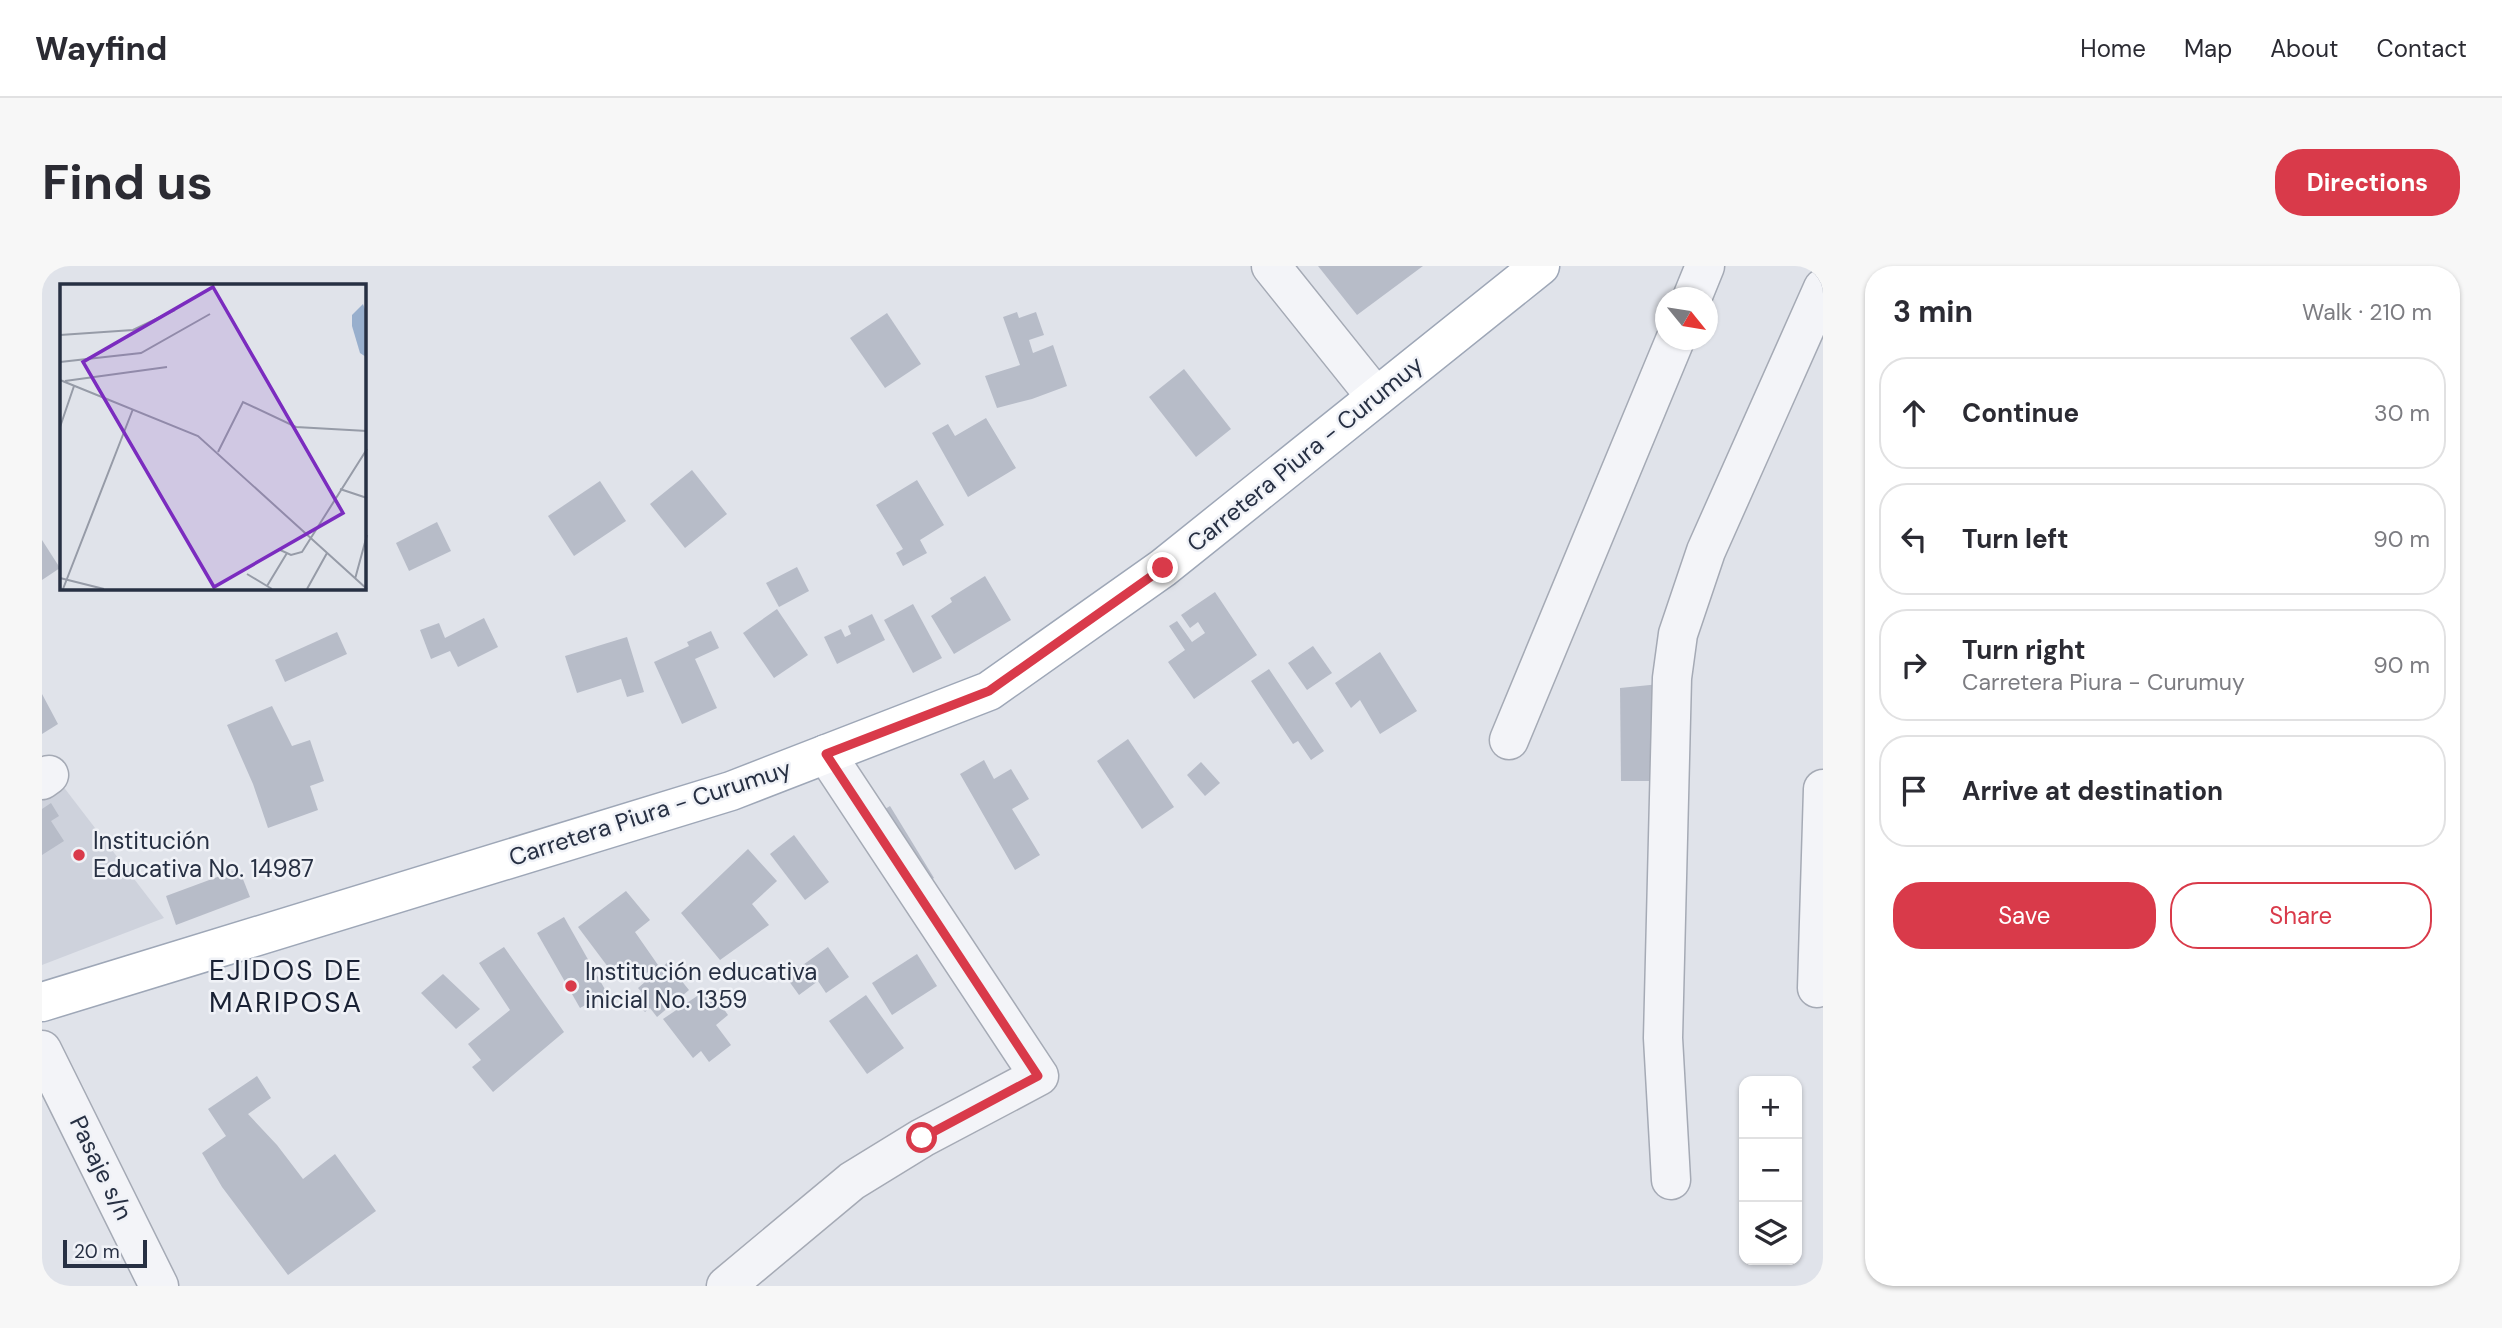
<!DOCTYPE html>
<meta charset="utf-8">
<style>
:root{--surface:#fff;--page:#f7f7f7;--text:#2b2b33;--muted:#7c7c81;--line:#e1e1e2;--accent:#d93a4a}
body{margin:0;font-family:"DM Sans",sans-serif;background:var(--page);color:var(--text)}
.controls{position:absolute;right:21px;bottom:21px;display:grid;overflow:hidden;border-radius:14px;box-shadow:0 2px 5px #0004}
.controls button{width:63px;height:63px;display:grid;place-items:center;padding:0;border:0;border-bottom:2px solid var(--line);background:var(--surface);color:var(--text);font:35px sans-serif}
.compass{position:absolute;left:1613px;top:21px;width:63px;height:63px;border-radius:50%;background:var(--surface);box-shadow:0 2px 5px #0004;rotate:120deg}
.scale{position:absolute;left:21px;bottom:18px;width:84px;box-sizing:border-box;padding-left:7px;border:4px solid #273043;border-top:0;font-size:19px;line-height:24px;white-space:nowrap;color:#273043;-webkit-text-stroke:5px #f0f2f7;paint-order:stroke}
.stop{position:absolute;width:21px;height:21px;margin:-16px;border:5px solid #d93a4a;border-radius:50%;background:#fff}
.stop.end{background:#d93a4a;border-color:#fff;box-shadow:0 2px 7px #0008}
.list{margin:0;padding:0;list-style:none}
h2{display:flex;justify-content:space-between;align-items:center;height:91px;margin:0;padding:0 28px;font-size:30px}
h2 small{font-size:23px;font-weight:400;color:var(--muted)}
.list li{display:grid;grid-template-columns:46px 1fr auto;gap:21px;align-items:center;box-sizing:border-box;height:112px;margin:0 14px 14px;padding:0 14px;border:2px solid var(--line);border-radius:28px}
.list b{display:block;font-size:26px;white-space:nowrap}
.list p{margin:0;font-size:23px;white-space:nowrap;color:var(--muted)}
.list em{font-size:23px;font-style:normal;color:var(--muted)}
.actions{display:flex;gap:14px;padding:21px 28px}
.actions a{flex:1;padding:16px 0;border:2px solid var(--accent);border-radius:28px;text-align:center;font-size:24px;color:var(--accent)}
.actions .main{background:var(--accent);color:#fff}
.icon{flex:none;width:38px;height:38px;fill:none;stroke:currentColor;stroke-width:2;stroke-linecap:round;stroke-linejoin:round}
.map{position:relative;flex:none;width:1781px;height:1020px;overflow:hidden;border-radius:28px}
header{display:flex;align-items:center;gap:42px;box-sizing:border-box;height:98px;padding:0 35px;background:var(--surface);border-bottom:2px solid var(--line)}
header strong{font-size:33px}
nav{display:flex;gap:38px;margin-inline-start:auto;font-size:24px}
.intro{display:flex;align-items:center;justify-content:space-between;box-sizing:border-box;height:168px;padding:0 42px}
h1{margin:0;font-size:49px}
.button{padding:18px 32px;border-radius:28px;background:var(--accent);color:#fff;font-size:24px;font-weight:700}
main{display:flex;gap:42px;padding:0 42px}
aside{flex:1;background:var(--surface);border-radius:28px;box-shadow:0 2px 5px #0004}
.map>svg:first-child{display:block}
</style>
<header>
<strong>Wayfind</strong>
<nav><a>Home</a><a>Map</a><a>About</a><a>Contact</a></nav>
</header>
<div class="intro"><h1>Find us</h1><a class="button">Directions</a></div>
<main>
<div class="map">
<svg width="1781" height="1020" viewBox="0 0 1781 1020">
<rect width="100%" height="100%" fill="#e0e3ea"/>
<path fill="#ced2dc" d="M17 515 122 652 0 699V526Z"/>
<g fill="#b7bcc8">
<path d="M1276 0H1381L1315 49Z"/>
<path d="M975 46 977 52 994 46 1002 69 987 74 991 87 1011 79 1025 120 990 133 955 142 943 110 978 99 961 51Z"/>
<path d="M845 47 879 98 843 122 808 72Z"/>
<path d="M1142 103 1189 163 1154 191 1107 131Z"/>
<path d="M944 152 974 202 926 231 890 167 906 158 913 170Z"/>
<path d="M650 204 685 248 643 282 608 238Z"/>
<path d="M875 214 902 259 878 274 885 287 861 300 854 287 861 283 834 239Z"/>
<path d="M558 215 584 255 532 290 506 250Z"/>
<path d="M395 256 409 285 367 305 354 277Z"/>
<path d="M0 274 18 302 0 314Z"/>
<path d="M755 301 767 325 737 341 724 317Z"/>
<path d="M943 310 969 354 912 388 889 350 910 336 908 332Z"/>
<path d="M1173 326 1215 389 1152 433 1126 396 1143 384 1127 360 1135 355 1150 376 1163 367 1156 356 1148 362 1139 349Z"/>
<path d="M871 338 900 392 871 407 842 354Z"/>
<path d="M735 343 766 389 732 412 701 367Z"/>
<path d="M830 348 843 374 795 398 782 371 799 363 803 371 809 368 806 360Z"/>
<path d="M442 352 456 381 416 401 408 385 389 393 378 364 397 357 403 372Z"/>
<path d="M669 365 677 382 653 393 675 442 640 458 612 396 647 380 645 376Z"/>
<path d="M295 366 305 388 243 416 233 394Z"/>
<path d="M585 371 602 426 585 431 579 413 535 427 523 390Z"/>
<path d="M1271 380 1290 407 1265 424 1246 397Z"/>
<path d="M1338 386 1375 445 1338 468 1318 434 1309 442 1293 417Z"/>
<path d="M1227 403 1282 485 1269 494 1256 475 1251 478 1209 415Z"/>
<path d="M1618 418 1623 515H1579L1578 422Z"/>
<path d="M0 428 16 458 0 468Z"/>
<path d="M230 440 250 480 268 474 282 515 268 520 276 544 226 562 211 518 185 459Z"/>
<path d="M1086 473 1132 541 1100 563 1055 495Z"/>
<path d="M942 494 952 513 969 503 987 533 970 543 998 589 973 604 918 508Z"/>
<path d="M1159 496 1178 517 1163 530 1145 509Z"/>
<path d="M9 537 17 550 9 555 22 575 0 589V543Z"/>
<path d="M848 540 892 612 874 623 830 551Z"/>
<path d="M752 569 787 616 763 634 728 588Z"/>
<path d="M706 583 735 615 710 638 727 659 678 694 639 647Z"/>
<path d="M197 603 208 631 134 659 124 630Z"/>
<path d="M584 625 608 654 593 666 616 699 595 714 585 699 572 709 536 661Z"/>
<path d="M522 651 565 727 538 742 495 667Z"/>
<path d="M462 681 522 766 451 826 430 801 439 794 426 778 468 744 437 697Z"/>
<path d="M786 681 807 711 784 727 776 715 757 729 744 711Z"/>
<path d="M875 688 895 720 850 749 830 717Z"/>
<path d="M625 697 647 724 615 751 608 742 603 746 593 735 602 729 596 722Z"/>
<path d="M401 708 438 743 414 763 379 727Z"/>
<path d="M667 722 686 749 674 759 689 779 667 796 659 785 651 792 621 753Z"/>
<path d="M824 729 862 782 825 808 787 755Z"/>
<path d="M215 810 229 832 206 848 235 879 261 913 293 888 334 945 246 1009 180 921 160 887 184 870 166 843Z"/>
</g>
<g fill="none" stroke-linecap="round" stroke-linejoin="round">
<g stroke="#a5aab5" stroke-width="41">
<g id="minor">
<path d="M1229 0 1334 131"/>
<path d="M1650 32 1663 0"/>
<path d="M1467 474 1633 74"/>
<path d="M0 514 7 509"/>
<path d="M1775 722 1781 523"/>
<path d="M0 784 117 1020"/>
<path d="M1629 914 1621 772 1630 412 1636 368 1664 285 1781 22"/>
<path d="M684 1020 810 915 880 872 997 810 784 488"/>
</g>
</g>
<g stroke="#9ea7b7" stroke-width="41">
<path id="major" d="M0 736 689 525 947 425 1121 302 1498 0"/>
</g>
<use href="#minor" stroke="#f3f4f8" stroke-width="38"/>
<use href="#major" stroke="#fff" stroke-width="38"/>
</g>
<g fill="none" stroke-linecap="round" stroke-linejoin="round">
<path stroke="#d93a4a" stroke-width="9" d="M880 872 996 810 784 488 947 425 1121 302"/>
</g>
<g fill="#d93a4a" stroke="#f0f2f7" stroke-width="2.5">
<circle cx="37" cy="589" r="7"/>
<circle cx="529" cy="720" r="7"/>
</g>
<g text-anchor="middle" stroke-width="5" stroke-linejoin="round" paint-order="stroke">
<g font-size="24" fill="#273043" stroke="#f0f2f7">
<text transform="translate(1263 188) rotate(-39)" y="8">Carretera Piura - Curumuy</text>
<text transform="translate(608 547) rotate(-18)" y="8">Carretera Piura - Curumuy</text>
<text transform="translate(59 902) rotate(64)" y="8">Pasaje s/n</text>
</g>
<g font-size="24" fill="#273043" stroke="#f0f2f7" text-anchor="start">
<text x="51" y="583">Institución<tspan x="51" dy="28">Educativa No. 14987</tspan></text>
<text x="543" y="714">Institución educativa<tspan x="543" dy="28">inicial No. 1359</tspan></text>
</g>
<g font-size="28" letter-spacing="2" fill="#192134" stroke="#f0f2f7">
<text x="244" y="714">EJIDOS DE<tspan x="244" dy="32">MARIPOSA</tspan></text>
</g>
</g>
<g transform="translate(18 18)">
<rect width="306" height="306" fill="#e0e3ea"/>
<path d="M303 20 306 28V73L300 69 292 42V31Z" fill="#98afcd"/>
<path fill="none" stroke="#969ba7" stroke-width="2" d="M0 51 73 46 115 26M0 78 81 69 150 30M0 96 138 152 307 305M5 97 107 83M0 143 14 102M158 168 183 118 236 143 307 147M280 205 307 214M218 265 231 271 242 268 307 165M187 290 212 305M0 294 44 305M295 295 307 251M207 302 227 269M3 305 73 125M247 305 267 269"/>
<path fill="#7b2cbf" fill-opacity="0.15" stroke="#7b2cbf" stroke-width="3.5" d="M153 3 283 229 154 303 23 78Z"/>
<rect width="306" height="306" fill="none" stroke="#273043" stroke-width="3.5"/>
</g>
</svg>
<div class="controls">
<button>+</button>
<button>−</button>
<button><svg class="icon" aria-label="layers" viewBox="0 0 24 24"><path d="M12 4l9 5-9 5-9-5zM3 14l9 5 9-5"/></svg></button>
</div>
<svg class="compass" viewBox="-18 -18 36 36"><path d="M0-13l5 13h-10z" fill="#e53935"/><path d="M0 13l5-13h-10z" fill="#7c7c81"/></svg>
<div class="scale">20 m</div>
<div class="stop" style="left:880px;top:872px"></div>
<div class="stop end" style="left:1121px;top:302px"></div>
</div>
<aside>
<h2>3 min<small>Walk · 210 m</small></h2>
<ul class="list">
<li><svg class="icon" aria-label="ahead" viewBox="0 0 24 24"><path d="M12 20V5M6 11l6-6 6 6"/></svg><div><b>Continue</b></div><em>30 m</em></li>
<li><svg class="icon" aria-label="left" viewBox="0 0 24 24"><path d="M17 20v-9H6M10 6l-5 5 5 5"/></svg><div><b>Turn left</b></div><em>90 m</em></li>
<li><svg class="icon" aria-label="right" viewBox="0 0 24 24"><path d="M7 20v-9h11M14 6l5 5-5 5"/></svg><div><b>Turn right</b><p>Carretera Piura - Curumuy</p></div><em>90 m</em></li>
<li><svg class="icon" aria-label="arrive" viewBox="0 0 24 24"><path d="M6 21V4h12l-3 4 3 4H6"/></svg><div><b>Arrive at destination</b></div></li>
</ul>
<div class="actions"><a class="main">Save</a><a>Share</a></div>
</aside>
</main>
